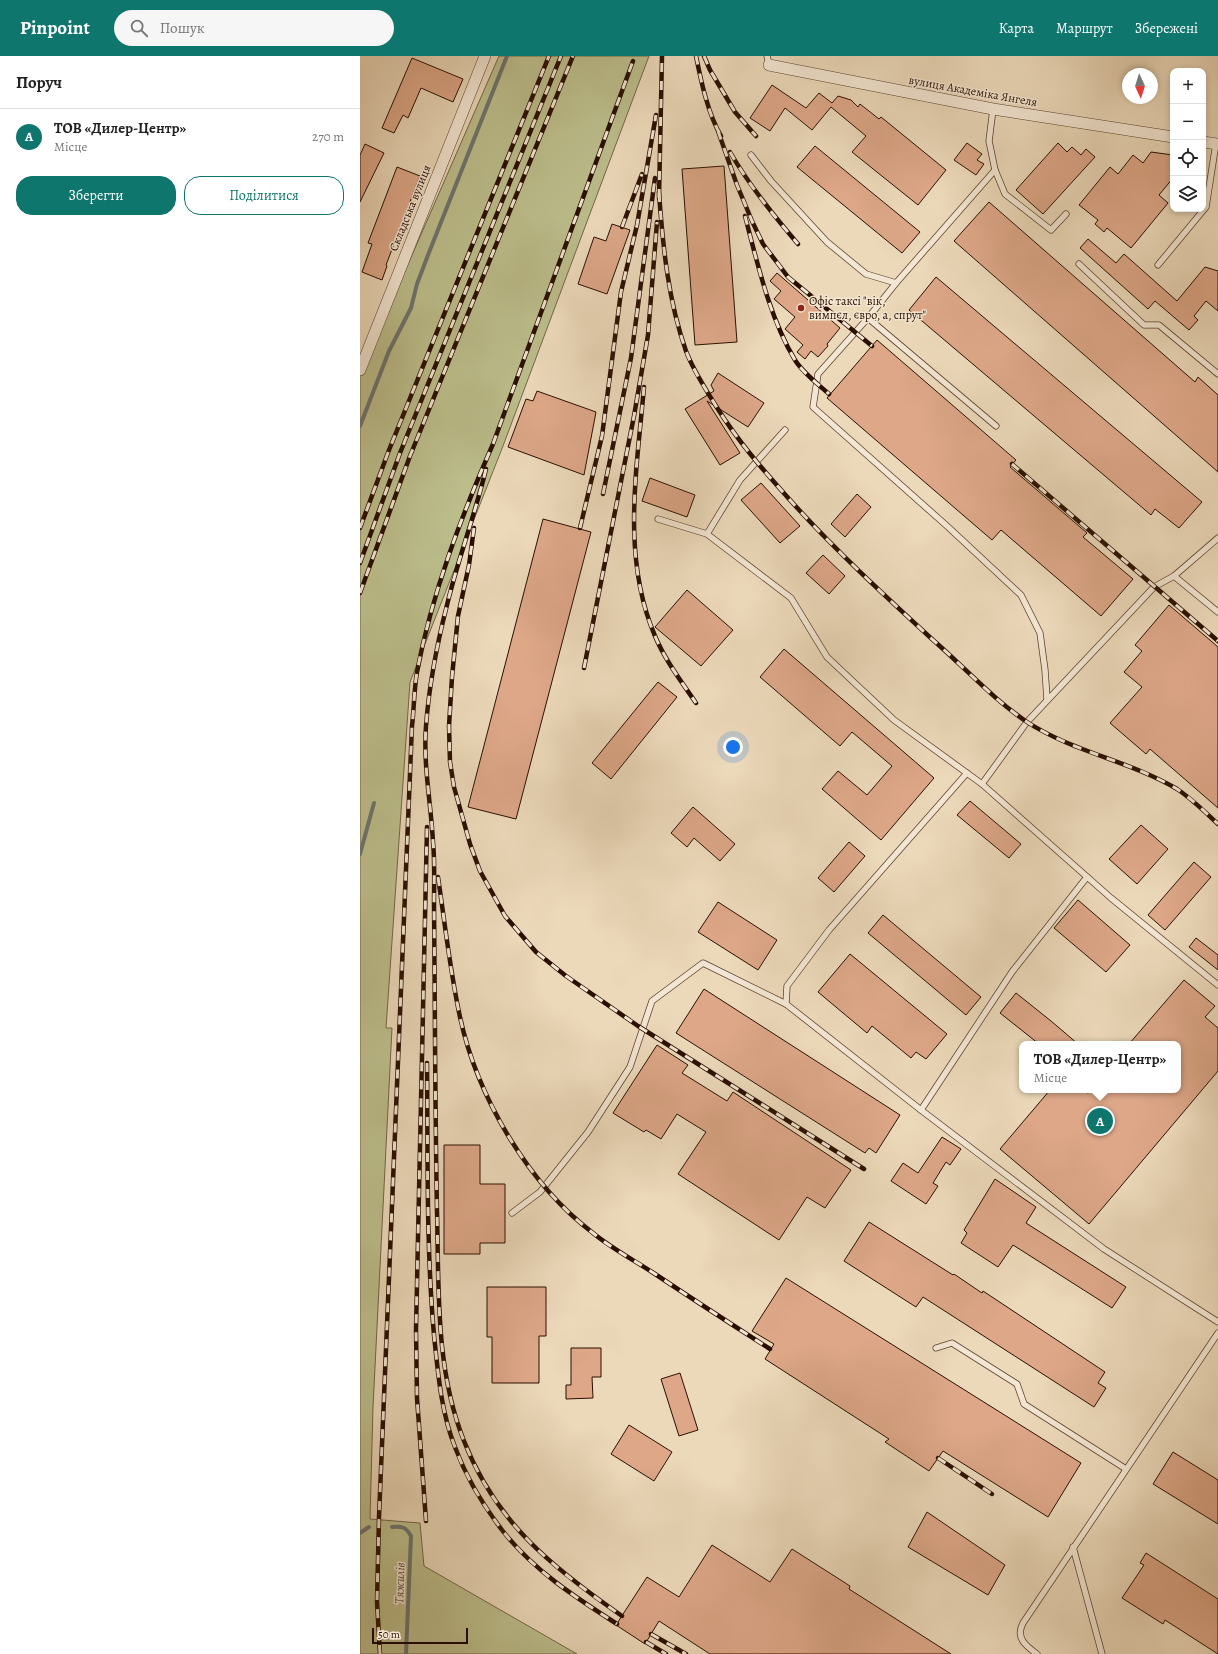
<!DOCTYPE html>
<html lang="uk">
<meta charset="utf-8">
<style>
:root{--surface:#fff;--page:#f6f6f6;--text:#222;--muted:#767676;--line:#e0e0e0;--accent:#0f766e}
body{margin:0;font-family:Alegreya,serif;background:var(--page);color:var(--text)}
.controls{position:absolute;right:12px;top:12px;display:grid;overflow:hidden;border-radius:8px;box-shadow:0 2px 6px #0003}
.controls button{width:36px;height:36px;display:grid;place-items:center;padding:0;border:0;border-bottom:1px solid var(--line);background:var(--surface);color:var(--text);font:20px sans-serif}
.compass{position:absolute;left:762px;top:12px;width:36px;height:36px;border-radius:50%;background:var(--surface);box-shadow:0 2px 6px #0003;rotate:176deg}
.scale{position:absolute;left:12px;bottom:10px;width:96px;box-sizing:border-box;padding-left:4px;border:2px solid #2a0f00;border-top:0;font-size:11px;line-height:14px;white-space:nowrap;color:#2a0f00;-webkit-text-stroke:3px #f3e6d2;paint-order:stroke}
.you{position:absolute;left:373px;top:691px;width:14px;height:14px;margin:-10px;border:3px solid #fff;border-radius:50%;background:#1a73e8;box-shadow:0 0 0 6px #1a73e833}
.badge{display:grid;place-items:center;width:26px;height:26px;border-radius:50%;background:var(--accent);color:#fff;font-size:13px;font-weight:700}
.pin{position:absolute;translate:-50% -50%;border:2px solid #fff;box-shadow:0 1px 4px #0006}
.popup{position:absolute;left:659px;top:985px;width:162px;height:52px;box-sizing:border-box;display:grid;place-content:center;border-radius:8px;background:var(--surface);filter:drop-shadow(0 1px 3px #0005);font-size:13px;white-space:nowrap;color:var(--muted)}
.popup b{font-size:15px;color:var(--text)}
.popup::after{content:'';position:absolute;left:50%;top:100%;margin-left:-8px;border:8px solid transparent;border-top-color:var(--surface)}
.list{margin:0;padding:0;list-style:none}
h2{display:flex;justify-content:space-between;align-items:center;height:52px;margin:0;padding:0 16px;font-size:17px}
h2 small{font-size:13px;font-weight:400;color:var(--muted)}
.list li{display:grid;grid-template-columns:26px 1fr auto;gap:12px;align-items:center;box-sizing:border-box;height:56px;padding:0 16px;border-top:1px solid var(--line)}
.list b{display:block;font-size:15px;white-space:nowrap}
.list p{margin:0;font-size:13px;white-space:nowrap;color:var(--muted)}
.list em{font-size:13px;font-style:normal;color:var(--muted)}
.actions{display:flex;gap:8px;padding:12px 16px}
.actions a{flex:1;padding:9px 0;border:1px solid var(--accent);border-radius:16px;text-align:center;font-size:14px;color:var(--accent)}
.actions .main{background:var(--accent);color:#fff}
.icon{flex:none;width:22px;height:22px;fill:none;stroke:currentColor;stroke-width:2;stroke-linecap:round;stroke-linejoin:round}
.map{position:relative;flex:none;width:858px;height:1598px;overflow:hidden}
header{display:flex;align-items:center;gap:24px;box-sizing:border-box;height:56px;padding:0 20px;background:var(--accent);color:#fff}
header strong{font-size:19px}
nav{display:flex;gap:22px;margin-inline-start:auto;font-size:14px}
.search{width:280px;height:36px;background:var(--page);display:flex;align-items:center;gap:10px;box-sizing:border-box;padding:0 14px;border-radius:22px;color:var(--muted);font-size:15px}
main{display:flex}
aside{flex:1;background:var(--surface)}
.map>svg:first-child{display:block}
</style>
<header>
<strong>Pinpoint</strong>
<div class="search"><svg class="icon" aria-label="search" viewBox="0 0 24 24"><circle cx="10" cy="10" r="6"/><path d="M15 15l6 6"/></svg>Пошук</div>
<nav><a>Карта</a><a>Маршрут</a><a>Збережені</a></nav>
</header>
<main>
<aside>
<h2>Поруч<small></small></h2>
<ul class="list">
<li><span class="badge">A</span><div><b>ТОВ «Дилер-Центр»</b><p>Місце</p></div><em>270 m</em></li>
</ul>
<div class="actions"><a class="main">Зберегти</a><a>Поділитися</a></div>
</aside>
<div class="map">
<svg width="858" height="1598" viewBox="0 0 858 1598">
<rect width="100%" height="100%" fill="#ecd9ba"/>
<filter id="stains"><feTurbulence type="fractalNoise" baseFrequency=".005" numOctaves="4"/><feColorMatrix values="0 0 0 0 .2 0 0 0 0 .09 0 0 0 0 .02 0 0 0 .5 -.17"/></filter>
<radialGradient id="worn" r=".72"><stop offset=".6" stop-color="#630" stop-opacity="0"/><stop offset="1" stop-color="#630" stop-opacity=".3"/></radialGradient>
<path fill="#bcbe8c" stroke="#736646" d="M139 0H289L143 390 50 626 26 972H32L13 1351 10 1463 60 1467 64 1510 217 1598H0V318Z"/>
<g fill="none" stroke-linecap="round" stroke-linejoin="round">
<g stroke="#6e746f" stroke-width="4">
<path d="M0 370 29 295 51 252 57 228 68 199 147 0"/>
<path d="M0 798 14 747"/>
<path d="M32 1471C42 1470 46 1471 51 1480L46 1598"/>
<path d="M0 1477 9 1471"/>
</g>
</g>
<g fill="#dda788" stroke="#2a0f00">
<path d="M52 2 103 23 93 46 61 32 48 62 43 59 34 77 22 72Z"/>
<path d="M412 29 446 52 459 37 472 47 478 40 491 44 498 51 500 48 519 63 521 61 586 114 558 149 492 96 506 80 471 51 452 74 425 52 410 75 390 62Z"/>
<path d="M607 87 622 98 617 104 624 108 616 119 594 104Z"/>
<path d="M698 87 707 96 712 91 721 99 726 93 735 101 683 158 656 134Z"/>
<path d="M5 88 24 97 0 146V99Z"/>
<path d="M455 90 560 176 542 197 437 111Z"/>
<path d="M791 96 813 99V122L799 139 808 147 771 192 747 172 744 176 735 168 738 164 719 149 750 111 758 118 773 99 783 107Z"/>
<path d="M364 110 377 286 335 289 322 113Z"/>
<path d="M37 111 60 120 26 209 27 210 22 224 2 216 12 188 8 187Z"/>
<path d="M629 146 835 326 838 321 858 339V416L594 185Z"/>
<path d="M252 168 270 174 247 238 218 228 234 181 246 185Z"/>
<path d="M728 183 756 207 764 198 817 245 845 211 858 215V255L846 245 834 260 838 264 829 274 795 245 788 253 720 192Z"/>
<path d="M417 217 480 272 467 288 468 290 458 301 451 295 445 303 437 296 443 289 425 273 435 261 414 243 421 235 410 225Z"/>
<path d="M576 221 842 446 819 472 795 453 791 459 549 254Z"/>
<path d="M517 284 656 404 650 411 727 477 723 481 773 523 741 560 641 474 632 484 467 342Z"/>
<path d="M358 317 404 347 388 371 347 345 380 397 360 409 325 353 354 335 351 329Z"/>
<path d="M177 335 236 356 224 419 148 391 166 343 173 345Z"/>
<path d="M290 422 335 439 327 461 282 445Z"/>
<path d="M401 427 440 470 420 487 381 444Z"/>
<path d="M497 438 511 451 485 481 471 468Z"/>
<path d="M183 463 231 476 156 763 108 751Z"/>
<path d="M463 499 485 520 469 538 446 517Z"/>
<path d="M327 534 373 574 341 610 295 571Z"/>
<path d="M809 549 858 591V752L790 693 786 698 750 667 782 631 764 616 782 595 775 589Z"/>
<path d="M424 593 574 722 521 784 462 733 478 715 507 739 532 710 492 676 480 690 400 621Z"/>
<path d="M298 626 317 641 251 723 232 707Z"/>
<path d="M610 745 661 788 649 802 597 759Z"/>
<path d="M333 751 375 788 360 805 334 782 327 791 311 777Z"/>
<path d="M781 769 808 793 777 828 749 803Z"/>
<path d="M489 786 505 800 474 836 458 822Z"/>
<path d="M834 806 851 821 805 874 788 859Z"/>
<path d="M718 844 770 889 746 916 694 872Z"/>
<path d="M358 846 417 884 398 914 338 876Z"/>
<path d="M523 859 621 941 606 959 508 877Z"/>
<path d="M836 882 858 899V914L829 891Z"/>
<path d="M490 898 587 978 566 1003 556 996 551 1002 512 970 507 977 458 936Z"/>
<path d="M824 924 855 950 845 961 858 972V1015L729 1168 640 1093 690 1034H721L728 1037 730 1034H818V988H769Z"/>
<path d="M344 933 540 1059 516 1097 509 1092 505 1097 316 977Z"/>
<path d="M656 937 691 965 718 988H679L640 957Z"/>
<path d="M297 989 328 1009 322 1017 367 1045 373 1036 491 1114 465 1152 447 1141 419 1184 318 1118 346 1076 317 1058 301 1083 286 1074 284 1076 253 1057Z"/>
<path d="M582 1081 601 1093 590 1109 586 1106 573 1127 578 1130 566 1148 531 1125 543 1107 558 1117Z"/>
<path d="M84 1089H120V1128H145V1187H120V1198H84Z"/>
<path d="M635 1123 676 1151 666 1167 766 1231 752 1252 653 1189 638 1211 601 1187 607 1177 604 1174Z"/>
<path d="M509 1166 593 1219 594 1218 622 1237 623 1235 745 1316 738 1327 746 1332 734 1351 563 1241 556 1251 484 1205Z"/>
<path d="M426 1222 721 1407 688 1461 583 1395 569 1415 525 1386 529 1383 405 1303 414 1288 392 1275Z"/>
<path d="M127 1231H186V1280H179V1327H132V1281H127Z"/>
<path d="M211 1292H241V1321H232L233 1342 206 1343V1329H211Z"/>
<path d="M320 1317 338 1374 319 1380 301 1323Z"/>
<path d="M269 1369 312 1396 294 1425 251 1398Z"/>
<path d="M813 1396 858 1424V1468L793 1428Z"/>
<path d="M567 1456 645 1509 628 1539 548 1491Z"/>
<path d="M352 1489 410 1526 432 1493 490 1530 489 1533 591 1598H350L299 1565 285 1588 256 1569 287 1521 319 1541Z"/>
<path d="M786 1497 858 1543V1598L805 1564 803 1568 762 1542 784 1509 780 1507Z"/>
</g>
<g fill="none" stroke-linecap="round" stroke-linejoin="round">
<g stroke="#5a422e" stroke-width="7">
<g id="lane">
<path d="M407 0 409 9"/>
<path d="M391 99 411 125 467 186 506 218 536 227 635 114 629 85 633 53"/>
<path d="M635 114 645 138 691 174 706 158"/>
<path d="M719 208 784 269H799L858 318"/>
<path d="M798 209 846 151 856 87"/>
<path d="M536 227 508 262 458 318 453 351 587 470 661 539 680 577 685 614 687 643"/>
<path d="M508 262 636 370"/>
<path d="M298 463 347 478 431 542 467 601 534 664 622 728 751 842 858 929"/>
<path d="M347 478 380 424 425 374"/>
<path d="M814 520 858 556"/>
<path d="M607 717 469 874 427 930 426 948 561 1054 744 1193 858 1266"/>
<path d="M622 728 667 666 794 531 814 520 858 482"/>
<path d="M561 1054 652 916 727 821"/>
<path d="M152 1157 180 1136 228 1076 270 1011 292 945 343 907 426 948"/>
<path d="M576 1292 592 1287 657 1328 664 1348 766 1413"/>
<path d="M713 1491 742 1598"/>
<path d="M677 1598C666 1590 655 1582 663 1567L858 1277"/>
</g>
</g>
<g stroke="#5a422e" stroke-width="12">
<g id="street">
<path d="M409 9 633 53 813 81"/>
<path d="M843 86 858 88"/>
<path d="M0 314 125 0"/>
</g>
</g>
<use href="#lane" stroke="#f3e6d2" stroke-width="5.5"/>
<use href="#street" stroke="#f3e6d2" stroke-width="11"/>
<g stroke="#2a0f00" stroke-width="4.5">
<g id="rail">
<path d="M336 0C341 25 348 58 361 80"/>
<path d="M344 0 350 14 375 56 396 80"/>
<path d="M358 75 377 129 392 165 403 188 428 221 512 290"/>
<path d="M370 96C389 129 413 159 438 188"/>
<path d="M299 137C303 191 308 244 326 295 333 314 345 332 356 350 377 384 403 414 430 444 475 494 524 539 573 584 603 610 634 644 667 666 713 696 770 705 817 733 832 743 845 756 858 768"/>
<path d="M299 142 302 0"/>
<path d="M385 160C397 206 410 263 435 304 443 317 458 328 469 338"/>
<path d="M262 171 282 118"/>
<path d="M284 331C277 413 261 501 295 580 305 604 321 625 336 647"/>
<path d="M652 408 858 585"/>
<path d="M126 413C115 459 98 503 87 549 77 588 69 630 66 670 63 709 71 747 73 786 75 807 74 827 74 848 75 950 75 1052 77 1155 79 1231 75 1313 104 1385 136 1467 193 1512 262 1560"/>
<path d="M243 438 271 302 295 122"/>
<path d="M0 472 29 394 189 0"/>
<path d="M114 472 109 509 98 560 92 621 89 670 90 706 94 731 110 788 120 815 145 860 176 896 206 920 278 970 504 1113"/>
<path d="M220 472 242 380 261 236 277 169 296 59"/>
<path d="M0 507 40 397 201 0"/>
<path d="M0 537 50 400 213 0"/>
<path d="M224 612 274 360 288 279 297 166"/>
<path d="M78 821C85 868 90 915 100 961 117 1040 168 1128 233 1177 251 1192 272 1203 292 1216 331 1242 371 1268 410 1293"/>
<path d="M67 1007C68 1098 66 1189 74 1279 78 1317 81 1356 95 1391 106 1421 123 1449 142 1474 173 1514 215 1541 257 1568"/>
<path d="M578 1402 632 1438"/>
<path d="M66 1465 57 1342 56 1274 67 771"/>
<path d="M291 1578 326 1598"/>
<path d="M286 1586 306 1598"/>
<path d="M20 1598 17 1546 19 1461 52 670C54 653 54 634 57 616 72 537 101 461 133 388L273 5"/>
</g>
</g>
<use href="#rail" stroke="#f3e6d2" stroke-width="3" stroke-dasharray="9" stroke-linecap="butt"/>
</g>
<circle fill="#8f2418" stroke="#f3e6d2" stroke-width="1.5" cx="441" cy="252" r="4"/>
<g text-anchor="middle" stroke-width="3" stroke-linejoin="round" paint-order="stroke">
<g font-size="12" fill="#2a0f00" stroke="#f3e6d2">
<text transform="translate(613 35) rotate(10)" y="4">вулиця Академіка Янгеля</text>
<text transform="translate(50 152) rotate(-68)" y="4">Складська вулиця</text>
</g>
<g font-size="12" fill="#2a0f00" stroke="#f3e6d2" text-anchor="start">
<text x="449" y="249">Офіс таксі "вік,<tspan x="449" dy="14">вимпєл, євро, а, спрут"</tspan></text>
</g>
<g font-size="13" font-style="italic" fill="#524a41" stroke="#f3e6d2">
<text transform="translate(39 1527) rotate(-88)" y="5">Тяжилів</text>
</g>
</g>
<rect width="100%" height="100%" filter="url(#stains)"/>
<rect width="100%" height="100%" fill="url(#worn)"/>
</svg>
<div class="controls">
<button>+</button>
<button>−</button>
<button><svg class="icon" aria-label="locate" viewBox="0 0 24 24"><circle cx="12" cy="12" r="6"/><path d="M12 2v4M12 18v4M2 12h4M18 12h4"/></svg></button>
<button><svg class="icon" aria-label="layers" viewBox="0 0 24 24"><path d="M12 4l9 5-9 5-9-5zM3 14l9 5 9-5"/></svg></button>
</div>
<svg class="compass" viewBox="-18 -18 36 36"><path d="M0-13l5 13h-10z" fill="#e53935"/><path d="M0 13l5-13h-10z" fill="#767676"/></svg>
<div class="scale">50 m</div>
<div class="you"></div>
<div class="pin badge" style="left:740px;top:1065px">A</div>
<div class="popup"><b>ТОВ «Дилер-Центр»</b>Місце</div>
</div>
</main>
